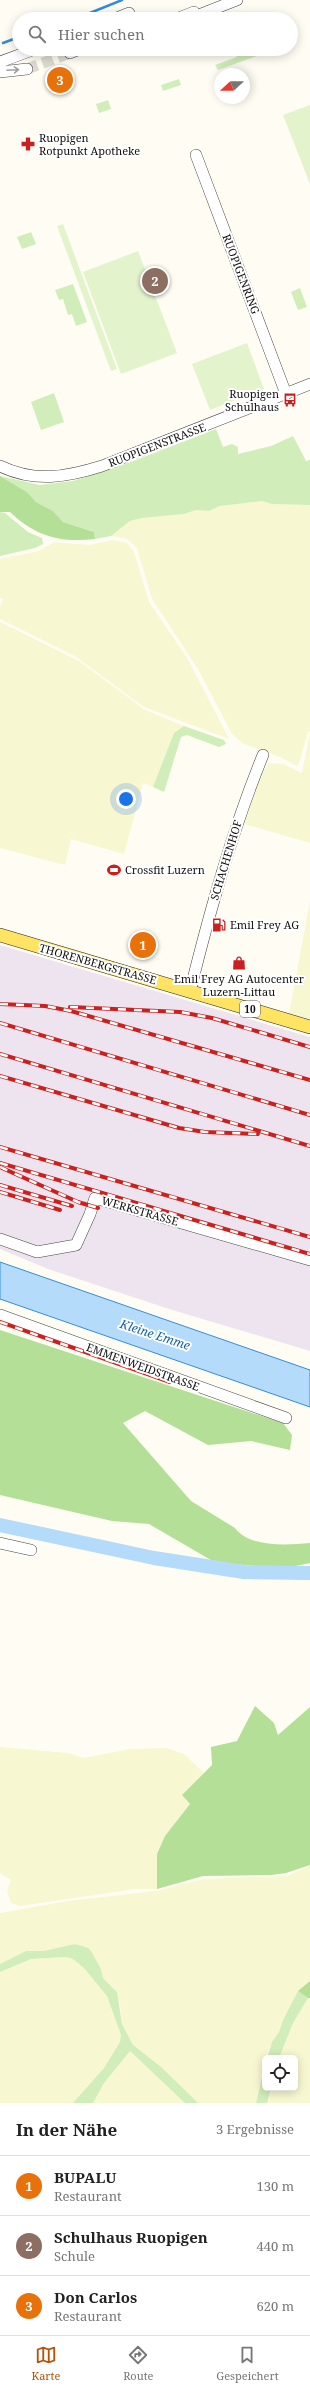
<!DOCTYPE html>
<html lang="de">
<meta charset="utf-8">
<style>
:root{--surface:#fff;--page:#f2f2f2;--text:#222;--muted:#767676;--line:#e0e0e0;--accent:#b45309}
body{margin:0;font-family:"Noto Serif",serif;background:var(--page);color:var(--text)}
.controls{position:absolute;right:12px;bottom:12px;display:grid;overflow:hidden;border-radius:6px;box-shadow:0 2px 10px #0003}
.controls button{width:36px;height:36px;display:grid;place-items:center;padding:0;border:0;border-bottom:1px solid var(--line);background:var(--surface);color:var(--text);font:20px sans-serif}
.compass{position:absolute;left:214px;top:68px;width:36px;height:36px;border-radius:50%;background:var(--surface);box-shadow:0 2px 10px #0003;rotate:249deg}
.you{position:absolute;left:126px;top:799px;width:14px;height:14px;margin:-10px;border:3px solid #fff;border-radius:50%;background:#1a73e8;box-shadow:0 0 0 6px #1a73e833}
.badge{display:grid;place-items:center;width:26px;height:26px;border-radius:50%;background:var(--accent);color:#fff;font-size:13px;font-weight:700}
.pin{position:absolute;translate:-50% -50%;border:2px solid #fff;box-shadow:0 1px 4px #0006}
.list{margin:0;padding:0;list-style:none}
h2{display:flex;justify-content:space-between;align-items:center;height:52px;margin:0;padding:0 16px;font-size:17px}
h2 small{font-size:13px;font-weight:400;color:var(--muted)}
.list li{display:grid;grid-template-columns:26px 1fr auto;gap:12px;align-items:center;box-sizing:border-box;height:60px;padding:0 16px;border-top:1px solid var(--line)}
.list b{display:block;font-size:15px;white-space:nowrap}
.list p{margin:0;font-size:13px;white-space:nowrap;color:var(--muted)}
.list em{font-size:13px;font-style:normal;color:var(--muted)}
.icon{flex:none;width:22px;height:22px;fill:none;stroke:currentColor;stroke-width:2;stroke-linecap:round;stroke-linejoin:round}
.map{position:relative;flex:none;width:310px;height:2103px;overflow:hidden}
.search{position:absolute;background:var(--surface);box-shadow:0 2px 10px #0003;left:12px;right:12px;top:12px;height:44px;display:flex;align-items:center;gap:10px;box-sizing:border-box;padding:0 14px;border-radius:22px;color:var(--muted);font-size:15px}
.sheet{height:232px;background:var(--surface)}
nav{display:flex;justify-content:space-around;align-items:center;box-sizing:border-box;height:56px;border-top:1px solid var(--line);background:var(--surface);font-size:11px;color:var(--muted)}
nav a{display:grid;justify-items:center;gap:2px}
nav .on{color:var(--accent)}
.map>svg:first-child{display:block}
</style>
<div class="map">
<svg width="310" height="2103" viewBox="0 0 310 2103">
<rect width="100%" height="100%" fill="#fffdf3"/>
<path fill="#eee4ef" d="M0 945 310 1037V1351L169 1309 48 1269 0 1249Z"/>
<g fill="#f7f7d1">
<path d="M262 501 273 504 310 505V731H308L299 763 297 766 280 757 242 743 232 734 198 669 152 599 137 548 127 539 111 536 130 521 142 518 184 514 196 510 209 511 220 506Z"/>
<path d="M114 540 127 543 134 552 149 602 187 658 229 739 144 707 75 656 0 619V606L3 599 0 598V559L39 551 54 542 90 545Z"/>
<path d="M0 622 79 661 145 710 184 726 174 733 153 787 143 783 124 854 71 839 65 865 0 848Z"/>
<path d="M310 733V843L241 823 261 775 269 763 283 764 302 773Z"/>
<path d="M310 901V1020L289 1014Z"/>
<path d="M0 1747 68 1753 84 1758 130 1749 166 1748 184 1754 204 1773 182 1795 190 1804 165 1836 157 1854V1889H135L20 1906 11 1903 7 1891 11 1880 0 1873Z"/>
<path d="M310 1866V1981L298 1991 283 2020 279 2032 272 2042 265 2058 256 2103H198L133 2045 122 2024 120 2004 114 1988 103 1978 101 1969 91 1951 75 1944 44 1951H26L0 1964V1913L68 1901 156 1891 204 1879 287 1876Z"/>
<path d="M66 1957 73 1959 84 1968 107 1996 121 2035 120 2042 104 2068 73 2103H0V1972L31 1959Z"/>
<path d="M308 1998H310V2103H267L271 2088H295V2058H279L293 2023Z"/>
<path d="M130 2051 144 2064 185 2103H93L104 2083Z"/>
</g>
<g fill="#d1edb9">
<path d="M234 49H244L245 53 256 49H276L218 70 215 65 237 57Z"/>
<path d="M179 79 181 85 163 91 161 85Z"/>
<path d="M108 100 111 109 99 113 96 104Z"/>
<path d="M31 232 36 244 22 249 17 237Z"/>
<path d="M73 284 87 322 76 326 72 314 68 315 63 299 59 300 55 290Z"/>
<path d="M300 288 307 307 298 310 291 292Z"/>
<path d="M54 393 64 422 41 430 31 402Z"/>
<path d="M216 429 223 447 232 444 238 447V454L271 446 293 436 306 461 310 460V505L272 504 262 501 220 506 209 511 196 510 184 514 142 518 130 521 111 536 95 539 94 532 63 522 53 511 36 502 27 492 0 476 40 485 73 481 131 462Z"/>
<path d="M0 512 5 513 28 532 42 538 43 544 35 548 0 556Z"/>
<path d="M184 726 224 740 226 744 219 747 187 735 181 737 164 792 153 787 174 733Z"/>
<path d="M75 1944 88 1948 91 1951 101 1969 103 1978 117 1992 122 2024 133 2045 161 2067 198 2103H185L130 2051 104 2083 93 2103H73L104 2068 120 2042 121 2035 107 1996 84 1968 73 1959 66 1957 31 1959 0 1972V1964L26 1951H44Z"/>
<path d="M298 1991 308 1998 293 2023 279 2058H267L272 2042 279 2032 283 2020Z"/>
<path d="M265 2063V2088H271L267 2103H256Z"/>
</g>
<g fill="#b3df97">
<path d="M0 476 27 492 36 502 53 511 63 522 94 532 95 539C60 543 35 536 10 512H0Z"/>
<path d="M0 1330 283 1423 292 1435 290 1450 251 1441 208 1445 145 1411 123 1423 191 1501 235 1528C250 1548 287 1545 310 1543V1563L286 1568 216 1563 149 1524 112 1521 0 1495Z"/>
<path d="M255 1706 274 1723 278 1735 310 1707V1865L286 1873 271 1875 203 1876 157 1889V1854L165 1836 190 1804 182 1795 212 1765 211 1747 237 1741Z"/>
<path d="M310 1981V1998H308L298 1991Z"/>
</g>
<g fill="#e3f3cc">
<path d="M310 105V184L283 115Z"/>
<path d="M63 224 117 369 111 371 57 226Z"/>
<path d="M138 251 177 353 121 374 83 272Z"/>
<path d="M247 343 264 389 210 410 192 364Z"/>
</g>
<path fill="#b4dbfa" stroke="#368cd6" d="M0 1262 310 1370V1407L0 1299Z"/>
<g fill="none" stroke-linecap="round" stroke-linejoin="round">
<g stroke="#368cd6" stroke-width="2.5">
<path d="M80 17 122 0"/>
<path d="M3 43 19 37"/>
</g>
<path stroke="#b4dbfa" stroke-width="14" d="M0 1525 154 1558 244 1572 310 1573"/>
<path stroke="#dbd9d1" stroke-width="11" stroke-dasharray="11 5.5" stroke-linecap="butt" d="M27 69 70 53"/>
<g stroke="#434343" stroke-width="12">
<g id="minor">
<path d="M114 19 129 13 131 19"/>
<path d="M176 19 194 12 196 16 237 0"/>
<path d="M70 53 80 49"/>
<path d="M0 62 35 49"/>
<path d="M0 72 27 69"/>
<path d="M196 155 286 394"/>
<path d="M0 466C35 483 67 477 102 466L310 384"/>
<path d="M190 991C210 911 232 831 263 755"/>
<path d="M0 1239 37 1252 76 1245 90 1214 95 1198 310 1260"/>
<path d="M0 1315 286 1418"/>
<path d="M0 1543 31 1550"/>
</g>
</g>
<g stroke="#212121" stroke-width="14">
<path id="major" d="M0 935 310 1027"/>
</g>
<use href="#minor" stroke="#fff" stroke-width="11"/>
<use href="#major" stroke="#ffe363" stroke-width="13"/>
<g stroke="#ca211e" stroke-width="4">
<g id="rail">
<path d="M0 1004 45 1006 71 1011 310 1080"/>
<path d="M70 1007 180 1012 212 1018 310 1047"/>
<path d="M0 1023 310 1115"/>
<path d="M0 1054 310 1146"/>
<path d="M0 1076 179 1128 205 1132 258 1134"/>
<path d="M0 1147 310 1237"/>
<path d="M0 1163 310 1254"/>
<path d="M0 1167 78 1202 98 1208"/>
<path d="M0 1185 72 1206"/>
<path d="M0 1192 60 1210"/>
<path d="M0 1322 170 1382"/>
</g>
</g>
<use href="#rail" stroke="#fff" stroke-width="2.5" stroke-dasharray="8" stroke-linecap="butt"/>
</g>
<defs><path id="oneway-shaft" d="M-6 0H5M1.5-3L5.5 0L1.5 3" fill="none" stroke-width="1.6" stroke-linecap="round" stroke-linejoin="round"/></defs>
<use stroke="#9f9f9f" href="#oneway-shaft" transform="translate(13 70) rotate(-3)"/>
<defs>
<g id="pharmacy-bare" transform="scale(1.08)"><path d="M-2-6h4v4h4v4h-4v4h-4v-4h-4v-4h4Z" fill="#ca211e" stroke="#fff" stroke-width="2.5" paint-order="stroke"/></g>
<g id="bus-bare" transform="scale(1.08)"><path d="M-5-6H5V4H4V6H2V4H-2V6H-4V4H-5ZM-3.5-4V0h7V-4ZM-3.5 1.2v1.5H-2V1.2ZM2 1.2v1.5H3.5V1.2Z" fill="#ca211e" stroke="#fff" stroke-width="2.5" paint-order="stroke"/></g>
<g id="stadium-bare" transform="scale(1.08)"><path d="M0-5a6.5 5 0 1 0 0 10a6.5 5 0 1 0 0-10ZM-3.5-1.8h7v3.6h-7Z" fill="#ca211e" stroke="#fff" stroke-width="2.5" paint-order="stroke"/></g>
<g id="fuel-bare" transform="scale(1.08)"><path d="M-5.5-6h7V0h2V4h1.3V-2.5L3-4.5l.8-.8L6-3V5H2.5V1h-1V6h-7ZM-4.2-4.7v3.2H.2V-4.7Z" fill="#ca211e" stroke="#fff" stroke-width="2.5" paint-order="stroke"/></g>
<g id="shop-bare" transform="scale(1.08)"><path d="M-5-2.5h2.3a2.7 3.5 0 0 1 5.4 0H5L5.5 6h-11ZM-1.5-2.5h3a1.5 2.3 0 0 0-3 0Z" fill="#ca211e" stroke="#fff" stroke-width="2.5" paint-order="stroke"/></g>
</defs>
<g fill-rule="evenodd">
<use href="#pharmacy-bare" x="28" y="144"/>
<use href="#bus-bare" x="290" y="400"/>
<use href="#stadium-bare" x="114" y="870"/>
<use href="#fuel-bare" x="219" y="925"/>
<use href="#shop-bare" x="239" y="963"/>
</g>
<g text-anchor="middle" stroke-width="4" stroke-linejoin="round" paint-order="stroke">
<rect fill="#fff" stroke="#585858" stroke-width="1" x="240" y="1001" width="20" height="16" rx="3"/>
<g font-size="10" font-weight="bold" fill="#101010">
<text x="250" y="1013">10</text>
</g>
<g font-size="11" fill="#101010" stroke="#fff" text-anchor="start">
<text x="39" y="142">Ruopigen<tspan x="39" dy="13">Rotpunkt Apotheke</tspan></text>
<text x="279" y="398" text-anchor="end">Ruopigen<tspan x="279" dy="13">Schulhaus</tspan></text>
<text x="125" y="874">Crossfit Luzern</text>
<text x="230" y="929">Emil Frey AG</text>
<text x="239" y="983" text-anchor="middle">Emil Frey AG Autocenter<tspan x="239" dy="13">Luzern-Littau</tspan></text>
</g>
<g font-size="11" fill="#101010" stroke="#fff">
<text transform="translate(241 274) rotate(69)" y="4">RUOPIGENRING</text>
<text transform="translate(157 445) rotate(-21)" y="4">RUOPIGENSTRASSE</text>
<text transform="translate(226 860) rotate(-73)" y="4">SCHACHENHOF</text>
<text transform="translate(98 964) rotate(16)" y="4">THORENBERGSTRASSE</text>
<text transform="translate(140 1211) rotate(16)" y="4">WERKSTRASSE</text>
<text transform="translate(143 1367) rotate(20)" y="4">EMMENWEIDSTRASSE</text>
</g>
<g font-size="12" font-style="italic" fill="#105eac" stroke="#fff">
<text transform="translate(155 1335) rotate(18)" y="4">Kleine Emme</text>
</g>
</g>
</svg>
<div class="controls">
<button><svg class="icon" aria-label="locate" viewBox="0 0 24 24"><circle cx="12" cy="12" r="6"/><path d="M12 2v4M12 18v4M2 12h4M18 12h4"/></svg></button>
</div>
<svg class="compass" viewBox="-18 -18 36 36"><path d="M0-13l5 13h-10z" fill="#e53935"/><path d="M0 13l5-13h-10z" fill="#767676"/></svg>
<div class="you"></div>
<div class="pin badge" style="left:143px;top:945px;background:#e8710a">1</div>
<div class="pin badge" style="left:155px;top:281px;background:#8d6e63">2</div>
<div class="pin badge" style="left:60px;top:80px;background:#e8710a">3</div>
<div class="search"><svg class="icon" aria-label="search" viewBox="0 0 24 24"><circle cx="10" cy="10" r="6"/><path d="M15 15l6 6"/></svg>Hier suchen</div>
</div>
<section class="sheet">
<h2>In der Nähe<small>3 Ergebnisse</small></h2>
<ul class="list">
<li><span class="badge" style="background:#e8710a">1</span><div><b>BUPALU</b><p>Restaurant</p></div><em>130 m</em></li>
<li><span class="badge" style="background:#8d6e63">2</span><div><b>Schulhaus Ruopigen</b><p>Schule</p></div><em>440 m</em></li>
<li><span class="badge" style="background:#e8710a">3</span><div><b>Don Carlos</b><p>Restaurant</p></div><em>620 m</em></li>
</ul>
</section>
<nav>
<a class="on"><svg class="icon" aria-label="map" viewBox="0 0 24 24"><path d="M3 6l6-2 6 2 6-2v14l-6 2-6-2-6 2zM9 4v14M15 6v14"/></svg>Karte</a>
<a><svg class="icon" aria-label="directions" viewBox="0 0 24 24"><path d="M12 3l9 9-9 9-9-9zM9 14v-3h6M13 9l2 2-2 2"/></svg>Route</a>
<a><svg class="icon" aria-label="saved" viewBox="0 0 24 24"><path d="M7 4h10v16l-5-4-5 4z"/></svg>Gespeichert</a>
</nav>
